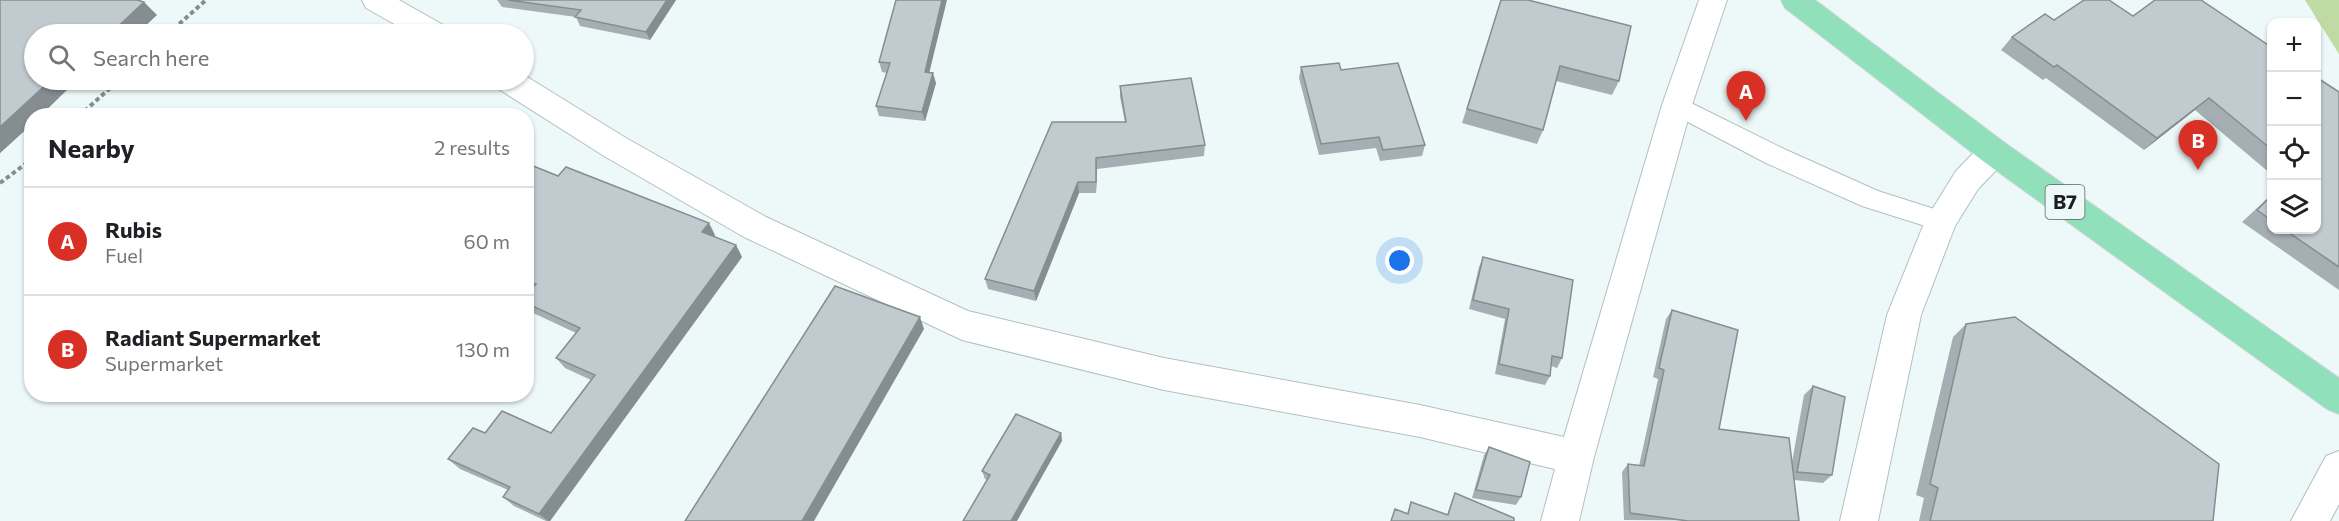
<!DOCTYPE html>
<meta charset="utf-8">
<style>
:root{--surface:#fff;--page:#f2f2f2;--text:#202124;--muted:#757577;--line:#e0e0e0;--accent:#d93025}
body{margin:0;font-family:Commissioner,sans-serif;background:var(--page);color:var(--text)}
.controls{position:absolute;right:18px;top:18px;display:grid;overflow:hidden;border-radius:12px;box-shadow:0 2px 4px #0004}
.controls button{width:54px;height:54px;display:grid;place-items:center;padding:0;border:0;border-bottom:2px solid var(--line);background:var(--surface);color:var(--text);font:30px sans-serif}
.you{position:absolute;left:1400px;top:261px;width:21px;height:21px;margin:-15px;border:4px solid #fff;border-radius:50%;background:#1a73e8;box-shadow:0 0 0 9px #1a73e833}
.badge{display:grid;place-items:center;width:39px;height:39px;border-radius:50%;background:var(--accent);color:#fff;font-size:20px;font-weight:700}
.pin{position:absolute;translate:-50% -50px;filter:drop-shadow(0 2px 3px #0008)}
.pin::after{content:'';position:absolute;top:32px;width:21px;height:18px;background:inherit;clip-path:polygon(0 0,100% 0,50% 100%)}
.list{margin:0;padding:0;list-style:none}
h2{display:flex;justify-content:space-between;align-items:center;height:78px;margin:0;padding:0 24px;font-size:26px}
h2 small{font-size:20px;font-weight:400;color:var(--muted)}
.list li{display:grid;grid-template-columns:39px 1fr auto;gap:18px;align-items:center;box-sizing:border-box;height:108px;padding:0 24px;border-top:2px solid var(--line)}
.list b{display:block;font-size:22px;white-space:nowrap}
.list p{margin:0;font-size:20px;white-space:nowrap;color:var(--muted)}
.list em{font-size:20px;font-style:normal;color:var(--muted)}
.icon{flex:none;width:33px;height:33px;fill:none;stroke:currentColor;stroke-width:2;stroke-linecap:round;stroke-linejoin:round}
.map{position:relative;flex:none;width:2339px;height:521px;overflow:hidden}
.search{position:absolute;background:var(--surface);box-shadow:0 2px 4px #0004;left:24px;top:24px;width:510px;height:66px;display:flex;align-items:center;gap:15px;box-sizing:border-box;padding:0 21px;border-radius:33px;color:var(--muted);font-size:22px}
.panel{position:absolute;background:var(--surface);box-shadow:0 2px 4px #0004;left:24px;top:108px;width:510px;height:294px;border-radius:24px}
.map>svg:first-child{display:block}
</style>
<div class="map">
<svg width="2339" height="521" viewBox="0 0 2339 521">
<rect width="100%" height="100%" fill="#edf9f9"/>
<path fill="#c0daa3" d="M2305 0H2339V54Z"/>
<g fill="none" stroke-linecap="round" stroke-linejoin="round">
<g stroke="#b4bfbf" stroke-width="2">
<path id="service" d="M1677 96 1784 149 1878 191 1950 214 1954 221 1950 228 1941 231 1862 206 1766 163 1669 112 1665 105 1669 98Z"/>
</g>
<g stroke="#b4bfbf" stroke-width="2">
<g id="minor">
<path d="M362 0H399L445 26 450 34H412L366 8Z"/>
<path d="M1699 0H1727L1692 105 1594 457 1579 521H1541L1555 469 1420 437 1164 390 962 340 744 237 604 156 497 88 493 80H524V75L626 138 766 217 968 311 1164 358 1420 405 1564 437 1662 105Z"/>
<path d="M1994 139 2005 143 2010 152 2005 161 1978 189 1955 226 1921 315 1878 521H1840L1887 315 1925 221 1956 171 1983 143Z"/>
<path d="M2339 451V504L2330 521H2291L2326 456Z"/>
</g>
</g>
<g stroke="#d6d6d6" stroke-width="2">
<path id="trunk" d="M1781 0H1815L2005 143 2339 378V414L2327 409 1983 161 1785 8Z"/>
</g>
<g stroke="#858d8d" stroke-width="4" stroke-dasharray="4.5 3" stroke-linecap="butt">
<path d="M168 34 206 0"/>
<path d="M79 116 119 80"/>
<path d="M0 183 32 159"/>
</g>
<use href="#service" fill="#fff" fill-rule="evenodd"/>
<use href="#minor" fill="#fff" fill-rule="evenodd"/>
<use href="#trunk" fill="#90e0bc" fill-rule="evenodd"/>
</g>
<g fill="#a5aeb2">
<path d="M0 0 157 15 34 80H90L80 88 72 85 40 116H32V124L0 153Z"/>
<path d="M497 0H676L650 40 580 26 576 17 502 7Z"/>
<path d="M896 0 929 72 936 83 925 121 879 116 876 106 887 73 882 72 879 62Z"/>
<path d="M1501 0 1619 81 1612 95 1556 81 1543 130 1537 144 1462 123Z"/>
<path d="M2133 16 2271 47V174L2195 110 2144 150 2046 78 2043 80 2001 50 2012 37 2054 20Z"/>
<path d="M1301 67 1341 70 1425 145 1422 156 1380 161 1376 148 1319 155 1299 78Z"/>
<path d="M1120 86 1205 145 1204 156 1097 169 1096 193H1079L1036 301 988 289 985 279 1125 122 1120 97Z"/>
<path d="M2339 92V290L2242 222 2271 195V230H2316Z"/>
<path d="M526 163 558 176 715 235 714 236 736 245 742 257 550 521H546L514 506 503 497 508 490 460 469 448 459 485 433H551L591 380 565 368 556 358 576 333 531 312 526 307V295L531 289 526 287Z"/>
<path d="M1483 257 1562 358 1557 368 1551 366 1550 376 1545 385 1495 374 1505 319 1469 309 1479 267Z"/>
<path d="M1672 310 1719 429 1792 462 1804 395 1813 386 1832 475 1823 483 1794 480 1799 521 1624 520 1622 472 1628 464 1639 466 1658 379 1653 377 1666 319Z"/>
<path d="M1966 324 2213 521H1919L1924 498 1916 495 1953 337Z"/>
<path d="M1061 433 1062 441 987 480 985 479 982 471Z"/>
<path d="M1489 447 1521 497 1516 505 1472 498 1484 455Z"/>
<path d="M1455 493 1514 521H1391L1395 509 1407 514 1411 502 1447 515 1452 500Z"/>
</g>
<g fill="#868d91">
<path d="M667 0H676L650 40 646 32Z"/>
<path d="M942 0H947L927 82 925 72Z"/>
<path d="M144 2 157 15 137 34H110Z"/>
<path d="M933 73 936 83 925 121 922 112Z"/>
<path d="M51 80H66L72 85 40 116H32V124L0 153V127Z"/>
<path d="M71 80H90L80 88Z"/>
<path d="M2209 98 2195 110 2144 150 2157 138Z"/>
<path d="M1096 158 1097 169 1096 193Z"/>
<path d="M1078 182 1079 193 1036 301 1034 291Z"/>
<path d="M709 223 715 235 709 243 702 232Z"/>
<path d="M736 245 742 257 550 521H548L539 514Z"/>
<path d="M920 317 924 329 814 521H802Z"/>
<path d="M1061 433 1062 441 1017 521H1011Z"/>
</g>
<g fill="#c0cacf" stroke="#868d91" stroke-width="1.5">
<path d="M0 0H137L144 2 110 34H34V80H51L0 127Z"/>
<path d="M508 0H667L646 32 575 17 581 10Z"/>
<path d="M896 0H942L925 72 933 73 922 112 876 106 890 63 879 62Z"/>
<path d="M1501 0H1528L1631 26 1619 81 1560 66 1543 130 1467 109Z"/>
<path d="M2084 0H2109L2133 16 2155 0H2201L2271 47V149L2209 98 2157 138 2057 65 2054 67 2012 37 2045 14 2054 20Z"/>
<path d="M1339 63 1341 70 1398 63 1425 145 1383 150 1379 137 1321 144 1301 67Z"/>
<path d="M2316 77 2339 92V267L2285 230H2316Z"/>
<path d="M1191 78 1205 145 1096 158V182H1078L1034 291 985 279 1052 122H1126L1120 86Z"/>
<path d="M526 163 558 176 566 167 709 223 702 232 736 245 539 514 503 497 510 487 448 459 473 428 485 433 502 411 551 433 595 375 556 358 580 328 526 303V295L536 284 526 280Z"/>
<path d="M2271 196V220L2257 210Z"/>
<path d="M1483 257 1573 280 1562 358 1552 356 1550 376 1499 364 1509 309 1473 300Z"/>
<path d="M835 286 920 317 802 521H685Z"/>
<path d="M1672 310 1738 330 1719 429 1789 438 1799 521H1688L1630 513 1628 464 1644 466 1664 370 1659 368Z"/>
<path d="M2015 317 2219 464 2213 521H1930L1938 488 1930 484 1966 324Z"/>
<path d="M1813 386 1845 397 1832 475 1797 472Z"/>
<path d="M1016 414 1061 433 1011 521H963L990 475 982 471Z"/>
<path d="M1489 447 1530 462 1521 497 1476 490Z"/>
<path d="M1455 493 1514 518V521H1391L1395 509 1408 514 1411 502 1448 515Z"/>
</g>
<g text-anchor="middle" stroke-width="5" stroke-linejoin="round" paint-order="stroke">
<rect fill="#edf9f9" stroke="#596060" stroke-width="1.5" x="2045.5" y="185" width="39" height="34" rx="4.5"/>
<g font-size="20" font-weight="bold" fill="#1a1e1e">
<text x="2065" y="209">B7</text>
</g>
</g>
</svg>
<div class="controls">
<button>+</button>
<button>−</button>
<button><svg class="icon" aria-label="locate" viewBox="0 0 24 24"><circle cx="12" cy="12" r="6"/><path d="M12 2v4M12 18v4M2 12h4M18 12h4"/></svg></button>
<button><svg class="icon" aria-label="layers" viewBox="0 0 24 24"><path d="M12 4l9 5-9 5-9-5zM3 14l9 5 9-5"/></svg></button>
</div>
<div class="you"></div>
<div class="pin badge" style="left:1746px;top:121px">A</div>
<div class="pin badge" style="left:2198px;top:170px">B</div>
<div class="search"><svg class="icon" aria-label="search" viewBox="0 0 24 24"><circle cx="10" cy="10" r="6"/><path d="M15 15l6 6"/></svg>Search here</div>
<section class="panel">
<h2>Nearby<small>2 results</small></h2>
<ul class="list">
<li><span class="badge">A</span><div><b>Rubis</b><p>Fuel</p></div><em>60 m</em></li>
<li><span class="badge">B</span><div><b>Radiant Supermarket</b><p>Supermarket</p></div><em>130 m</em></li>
</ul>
</section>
</div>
